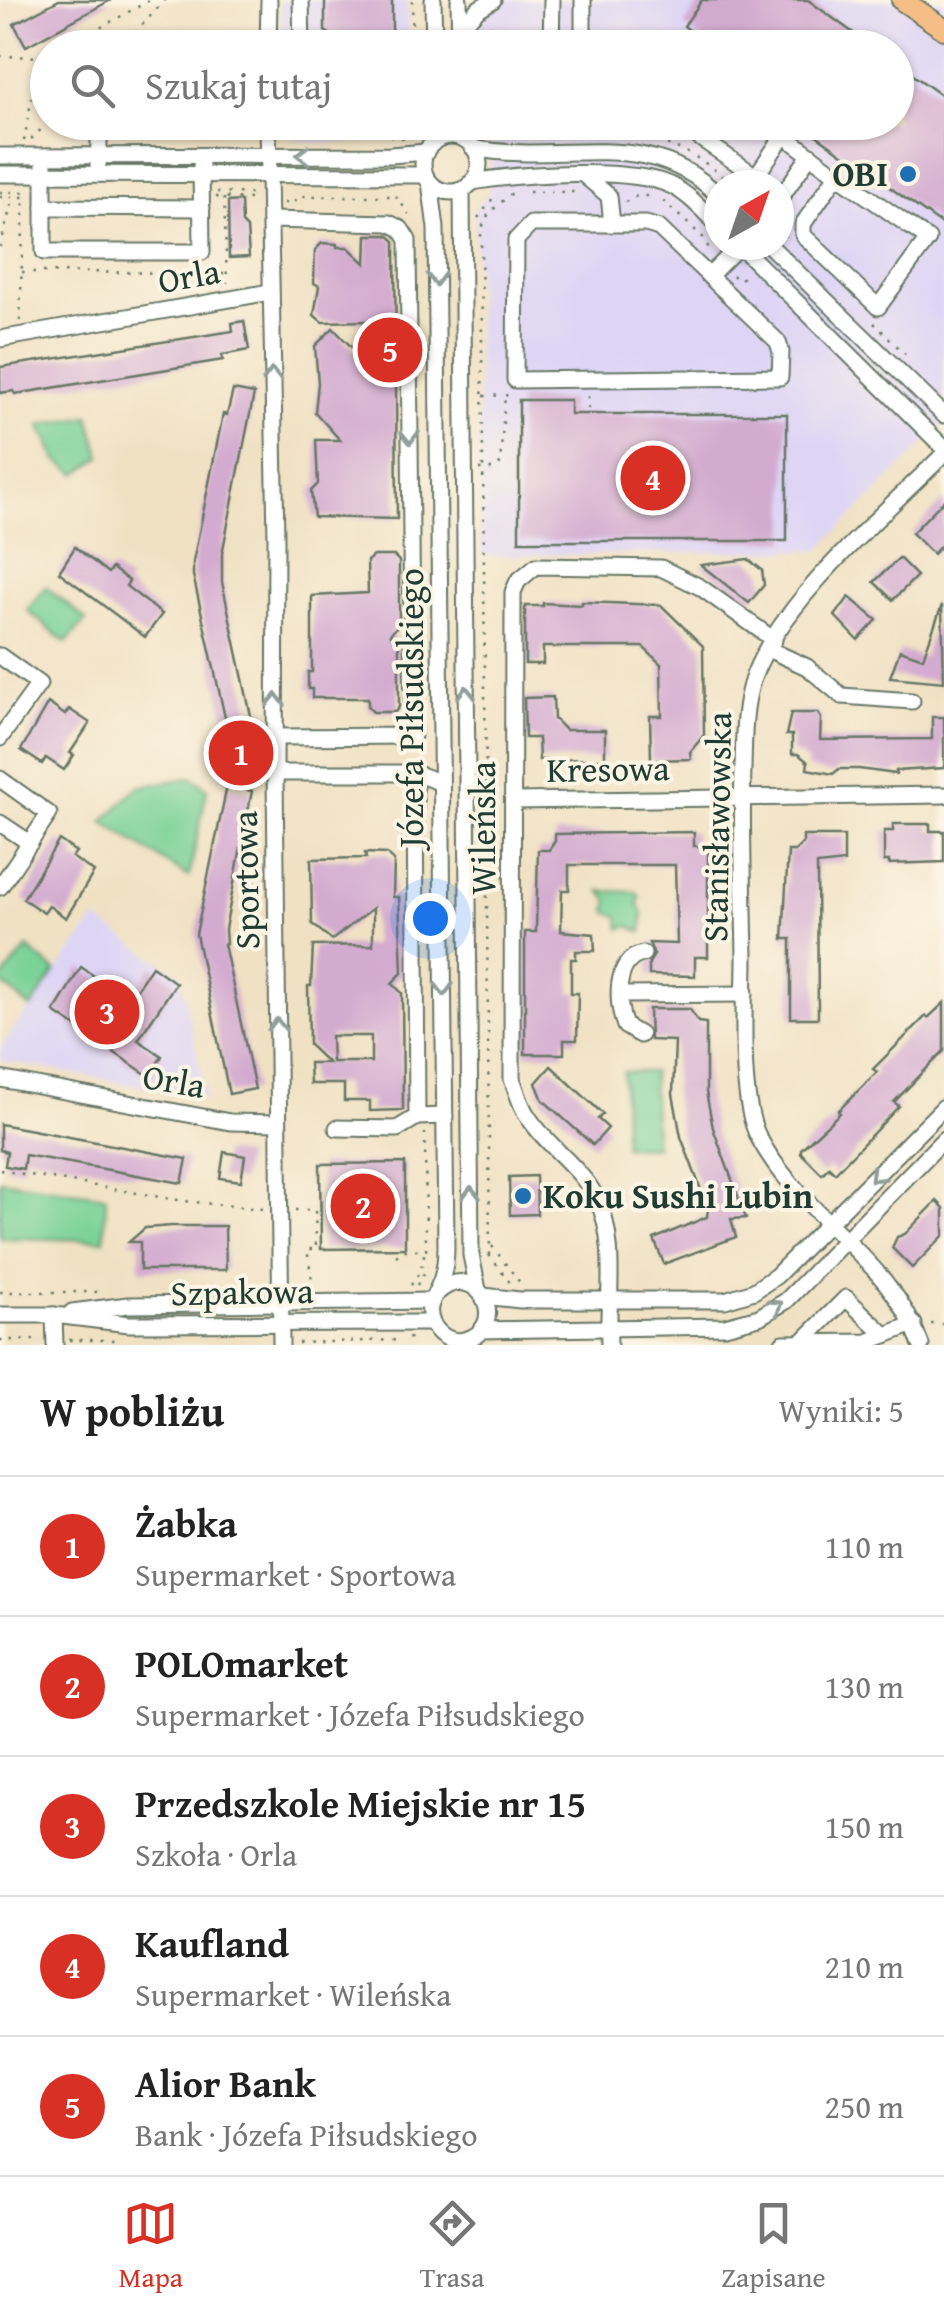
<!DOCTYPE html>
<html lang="pl">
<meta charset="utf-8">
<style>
:root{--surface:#fff;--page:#f6f6f6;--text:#222;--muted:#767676;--line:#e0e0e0;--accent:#d93025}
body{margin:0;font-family:"Gentium Book Plus",serif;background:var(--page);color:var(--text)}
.compass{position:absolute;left:704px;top:170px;width:90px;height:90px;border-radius:50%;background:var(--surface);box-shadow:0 2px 8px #0004;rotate:40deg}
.you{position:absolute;left:430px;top:918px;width:35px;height:35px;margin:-25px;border:8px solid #fff;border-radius:50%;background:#1a73e8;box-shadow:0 0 0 15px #1a73e833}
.badge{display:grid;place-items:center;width:65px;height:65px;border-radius:50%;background:var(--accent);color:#fff;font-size:32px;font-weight:700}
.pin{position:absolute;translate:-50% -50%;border:5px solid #fff;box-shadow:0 2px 10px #0006}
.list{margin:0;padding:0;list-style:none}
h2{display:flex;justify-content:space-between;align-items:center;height:130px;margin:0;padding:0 40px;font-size:42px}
h2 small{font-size:32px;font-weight:400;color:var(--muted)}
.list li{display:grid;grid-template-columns:65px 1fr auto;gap:30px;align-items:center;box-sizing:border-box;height:140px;padding:0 40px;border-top:2px solid var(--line)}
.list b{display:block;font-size:38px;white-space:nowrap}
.list p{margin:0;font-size:32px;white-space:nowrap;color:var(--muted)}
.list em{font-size:32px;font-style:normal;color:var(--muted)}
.icon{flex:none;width:55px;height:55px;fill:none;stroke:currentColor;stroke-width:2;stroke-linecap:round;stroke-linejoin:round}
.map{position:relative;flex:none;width:944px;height:1345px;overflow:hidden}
.search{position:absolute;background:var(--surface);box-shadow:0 2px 8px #0004;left:30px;right:30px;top:30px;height:110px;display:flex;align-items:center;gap:25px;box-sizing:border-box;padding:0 35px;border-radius:55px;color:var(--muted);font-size:38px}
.sheet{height:830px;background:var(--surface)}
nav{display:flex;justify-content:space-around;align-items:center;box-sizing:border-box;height:140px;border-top:2px solid var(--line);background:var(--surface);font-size:28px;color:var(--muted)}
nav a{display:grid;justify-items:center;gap:5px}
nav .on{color:var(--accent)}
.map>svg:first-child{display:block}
</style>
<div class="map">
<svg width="944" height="1345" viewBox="0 0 944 1345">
<rect width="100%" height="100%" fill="#fcf5e5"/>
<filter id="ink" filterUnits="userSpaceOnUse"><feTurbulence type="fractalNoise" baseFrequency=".01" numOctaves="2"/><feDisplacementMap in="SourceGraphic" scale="20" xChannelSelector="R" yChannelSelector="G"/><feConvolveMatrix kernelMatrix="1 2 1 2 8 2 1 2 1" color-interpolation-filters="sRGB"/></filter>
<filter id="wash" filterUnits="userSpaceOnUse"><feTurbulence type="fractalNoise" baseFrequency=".0048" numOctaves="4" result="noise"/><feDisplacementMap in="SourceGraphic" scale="40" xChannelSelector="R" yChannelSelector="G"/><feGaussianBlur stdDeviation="2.25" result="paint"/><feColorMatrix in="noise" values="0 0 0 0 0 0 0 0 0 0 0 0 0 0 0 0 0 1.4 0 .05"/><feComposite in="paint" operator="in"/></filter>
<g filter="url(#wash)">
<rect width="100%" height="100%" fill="#f0e1c3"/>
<g fill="#ded5f5" fill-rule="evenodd">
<path d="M280 0H407L408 47H281Z"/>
<path d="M481 0H944V424L819 550 481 556 475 209 489 192 492 142 480 131 476 123 896 122V48L478 47ZM719 185H779V245H719Z"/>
<path d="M283 123V122L404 123 395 140 317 143 295 138Z"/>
<path d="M96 919 180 975 206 1098 0 1060V1048Z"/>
</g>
<g fill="#7ad297" stroke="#4c8866" stroke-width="2.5">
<path d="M89 416 101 457 77 474 57 460 40 425Z"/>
<path d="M46 587 86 620 66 643 27 610Z"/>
<path d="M192 777 207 789 189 877 103 822 138 787Z"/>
<path d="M601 891 636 892 640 897 638 903 643 913 642 932 629 926 621 929 619 916 607 912 609 900Z"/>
<path d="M27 948 56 971 31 1008 0 982Z"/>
<path d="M623 1072H652L655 1147 624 1146Z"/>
<path d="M0 1180 106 1196 104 1240 0 1238Z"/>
</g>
<g id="blocks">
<g fill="#d3abd0" fill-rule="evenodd">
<path d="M59 0H111L26 46 14 24Z"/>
<path d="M325 0H392V48H381L380 39 339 40 325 31Z"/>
<path d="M702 0H808L874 48H713L684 26Z"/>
<path d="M896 63 944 97V226L798 122H896Z"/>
<path d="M241 201 242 223 247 228 249 257 229 258 228 202Z"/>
<path d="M367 235H388L395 241 397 519 314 517 311 491 318 484 316 440H340L315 412 318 383 315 346 333 328 366 362V321L322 322 314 315 319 286 314 283 315 250 322 243 337 244V247H348L366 264Z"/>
<path d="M244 321 249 350 222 355 223 360 15 394 14 391 0 393V367L233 331 232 323Z"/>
<path d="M233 390 254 394 222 554V582L251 716 226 722 193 575V562L223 414 227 415Z"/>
<path d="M519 400H570V414H787V541H519Z"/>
<path d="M944 500V542L933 554 912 533Z"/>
<path d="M75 547 108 573 112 568 129 581 126 586 162 614 145 637 59 572Z"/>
<path d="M373 556H394L399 561V624L390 634 399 644V707L395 712H373L368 707V698H312V689H308V672H312V596L368 593 367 561Z"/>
<path d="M899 558 917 576 893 600 874 582Z"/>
<path d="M748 559 762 570 764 585 749 603 701 565Z"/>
<path d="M849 597 877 620 858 640 835 616Z"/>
<path d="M582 602 661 605 703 646 704 735 690 752 691 759 651 760 650 716H662L661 664 643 647H543V664H525V606H543V603L582 605Z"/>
<path d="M942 605 944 682 890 677 900 650 923 658Z"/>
<path d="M553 697 554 719 565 730H605V759L539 760 538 738H525L524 698Z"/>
<path d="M48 703 65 715 69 709 90 723 70 753 74 755 64 770 46 758 42 764 21 750Z"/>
<path d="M791 713H818L821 718 820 740 932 739V717H944V768L896 771V774L859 769H839L833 774 807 769 808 762 798 754H792V735H786Z"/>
<path d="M227 786 252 791 225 929 226 944H224L255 1089 229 1094 196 934Z"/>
<path d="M893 824H930V831H944V862L889 864V861H884V831H893Z"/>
<path d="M694 832V846H708V957H695V976L649 975V963L654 955 649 943 677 944 675 865H569V890H562L561 931 594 934 595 951H576V959H571V993H578L577 1040H564V1054H525V932H536L538 850H549L555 841V834Z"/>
<path d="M803 836H844V862L817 865 818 1018H791V939H783L788 851H795L803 843Z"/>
<path d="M59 840 76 852 72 857 94 872 66 918 49 906 44 913 23 899Z"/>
<path d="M365 853 387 854 394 861 393 897H399L402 973 392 983 402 993 403 1110 370 1111V1101H344V1084H310L309 1063H328L309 1045 308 986H311L313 946 373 945V908L332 940 312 924 311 859 366 858ZM331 1036H371V1062H332Z"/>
<path d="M152 966 176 983 138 1040 162 1056 149 1076 54 1012 81 967 100 980 84 1004 113 1024Z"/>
<path d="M944 1003V1051L894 1102 899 1106 835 1173 829 1167 822 1174 801 1153V1149L840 1113 838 1111 877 1072 873 1069 926 1016 928 1018Z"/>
<path d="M649 1009H690L698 1022 706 1023V1092L713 1128 746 1218 731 1219 736 1237 664 1264 654 1239 707 1217 708 1208 681 1137 673 1094 675 1041 650 1040Z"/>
<path d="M551 1066 603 1114 598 1119 608 1128 593 1145 543 1100 536 1083Z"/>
<path d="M0 1124 187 1159 182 1183 25 1155 23 1169 5 1166 7 1152 0 1150Z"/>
<path d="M224 1152 245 1156 241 1181 220 1178Z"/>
<path d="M405 1163V1248L321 1249 320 1164Z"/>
<path d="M536 1176 537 1214 510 1215 509 1177Z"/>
<path d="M937 1201 944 1208V1235L912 1268 892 1248 897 1237 905 1234Z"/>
<path d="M172 1226H225L226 1270H140V1242H129L145 1228Z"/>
</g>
</g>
</g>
<g filter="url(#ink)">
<use href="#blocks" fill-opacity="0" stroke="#687666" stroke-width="2.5"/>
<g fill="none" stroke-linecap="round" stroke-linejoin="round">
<g stroke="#687666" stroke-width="19">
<g id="minor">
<path d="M301 0 302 48"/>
<path d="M433 0 434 48"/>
<path d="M459 0 460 48"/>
<path d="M583 0V48"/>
<path d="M459 29 478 9 493 0"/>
<path d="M268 48 269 0"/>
<path d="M551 48 552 0"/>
<path d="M666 48 670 42 677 48"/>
<path d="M268 122 276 538 275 773 281 1345"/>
<path d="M676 122 756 176 784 135"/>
<path d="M766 122 837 175"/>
<circle cx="451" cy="164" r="28"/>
<path d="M432 144 435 122"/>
<path d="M473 148C562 166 647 124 719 196"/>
<path d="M0 156 391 155 426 152"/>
<path d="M44 165V252H202L201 165"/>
<path d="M98 165 100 122"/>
<path d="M0 174 425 175"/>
<path d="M837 175 928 239 878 307 803 235V224Z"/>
<path d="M585 176 609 196 612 224"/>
<path d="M430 182 436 228 446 1247C446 1257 445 1268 442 1278 439 1288 432 1297 430 1307 427 1327 446 1344 464 1340 512 1329 478 1256 437 1293"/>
<path d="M472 182C518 174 632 166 672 186 690 195 704 212 719 226"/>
<path d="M462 190 471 1255 478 1290"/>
<path d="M779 200 810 155"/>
<path d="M44 207 202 208"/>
<path d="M270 220 389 223 401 229 408 240 413 736 276 737"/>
<path d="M531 224H646L659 228 778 342 781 352 780 377 515 380 516 240Z"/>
<path d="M739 245 944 448"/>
<path d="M769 245 944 415"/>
<path d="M709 276 740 245"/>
<path d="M0 339 270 292"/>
<path d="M768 649 807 667 842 696 912 701"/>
<path d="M0 656 39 684 0 738"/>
<path d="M275 773H415L441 783"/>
<path d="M415 773 417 1117"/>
<path d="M0 779 49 814 0 887"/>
<path d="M513 801 944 795"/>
<path d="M0 823 30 843"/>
<path d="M621 995 745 994"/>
<path d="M640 1035 625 1026C616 1004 614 959 643 954"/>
<path d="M0 1079 230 1122 278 1123"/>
<path d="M337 1128 397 1129 417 1117 445 1116"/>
<path d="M483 1296 520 1300H725L754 1291 776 1276 944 1107"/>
<path d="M72 1312 128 1305 432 1301"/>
<path d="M0 1315H54L129 1324 432 1323"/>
<path d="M54 1315 55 1345"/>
<path d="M481 1330 725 1326 759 1317 786 1301 944 1139"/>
<path d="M783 1343 867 1342 914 1324"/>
<path d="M801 1343 846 1298 885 1335"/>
<path d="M609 1345C607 1299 618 1241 597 1199 580 1166 546 1146 527 1115 520 1105 517 1091 512 1079L513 592 518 581 536 566 661 568 700 587 774 640"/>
<path d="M921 1345C892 1259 801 1217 759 1138 738 1100 745 1003 745 958 744 895 741 831 743 768 744 737 743 707 753 678 781 600 885 513 944 454"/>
</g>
</g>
<g stroke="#687666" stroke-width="24">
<path id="major" d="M902 0 944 29"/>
</g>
<g stroke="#687666" stroke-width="2.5" stroke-dasharray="2.5 8" stroke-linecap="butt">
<path d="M412 0 413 48"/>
<path d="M64 48 150 0"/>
<path d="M121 48 165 0"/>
<path d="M477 48 484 25"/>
<path d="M484 48 493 21"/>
<path d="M0 56 48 57"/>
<path d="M478 122 485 133"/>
<path d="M485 122 498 134"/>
<path d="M605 135C654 135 697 150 732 185"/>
<path d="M525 136 567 135"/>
<path d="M392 138 393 122"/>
<path d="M31 139 49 122"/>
<path d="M402 139 407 122"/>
<path d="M24 141 39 57"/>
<path d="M0 192H29"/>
<path d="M217 192 253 194"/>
<path d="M529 192H581"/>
<path d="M396 196 409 214"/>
<path d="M0 197H28"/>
<path d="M216 197 252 199"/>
<path d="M224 198 227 283"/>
<path d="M663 201 705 239 710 252"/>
<path d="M625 202 637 196H651"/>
<path d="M284 203H292L303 196H396"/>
<path d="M780 216 786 237"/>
<path d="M478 218 494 197"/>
<path d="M0 247 13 199"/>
<path d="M22 272 227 273"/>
<path d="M733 275 737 280 748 276"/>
<path d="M20 321 24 199"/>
<path d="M874 323 911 360"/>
<path d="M484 396 511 395"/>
<path d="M588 396V409"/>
<path d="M479 469H494L500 464 505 395"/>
<path d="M0 1170 184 1201 262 1209"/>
<path d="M295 1210H315L316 1249H307L313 1286"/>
<path d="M492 1246 521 1284"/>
<path d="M489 1255 511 1284"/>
<path d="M490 1255 481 230 489 213 512 193"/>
<path d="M396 1256 404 1250H426L425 1133"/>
<path d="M411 1285 420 1272 425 1251"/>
<path d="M417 1285 428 1267"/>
<path d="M0 1292H98"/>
<path d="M931 1324H944"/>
<path d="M409 1337 412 1345"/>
<path d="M0 1340H41"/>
<path d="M69 1340H121"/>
<path d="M298 1343 400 1340"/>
<path d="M724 1343H766"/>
<path d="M132 1345H251"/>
</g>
<use href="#minor" stroke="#fff" stroke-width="15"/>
<use href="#major" stroke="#f6be87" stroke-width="20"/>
</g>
<defs><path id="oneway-chevron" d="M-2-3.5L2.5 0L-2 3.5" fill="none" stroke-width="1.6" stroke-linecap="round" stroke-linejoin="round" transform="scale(2.5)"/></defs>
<g stroke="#8f9e9a">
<use href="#oneway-chevron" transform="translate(303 155) rotate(180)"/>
<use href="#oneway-chevron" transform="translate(436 279) rotate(89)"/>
<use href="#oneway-chevron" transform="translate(272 375) rotate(-91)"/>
<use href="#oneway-chevron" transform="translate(410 437) rotate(89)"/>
<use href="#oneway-chevron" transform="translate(466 693) rotate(-91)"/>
<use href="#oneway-chevron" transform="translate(276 700) rotate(-90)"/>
<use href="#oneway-chevron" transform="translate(444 989) rotate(89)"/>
<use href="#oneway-chevron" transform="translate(277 1025) rotate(-91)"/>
<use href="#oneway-chevron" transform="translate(876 1176) rotate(135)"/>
<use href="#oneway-chevron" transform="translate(471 1193) rotate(-90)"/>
<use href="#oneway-chevron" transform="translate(776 1306) rotate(-34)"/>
</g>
</g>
<g fill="#1f6fb2" stroke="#fcf5e5" stroke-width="4">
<circle cx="908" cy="174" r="10"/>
<circle cx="523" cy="1196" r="10"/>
</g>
<g text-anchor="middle" stroke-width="8" stroke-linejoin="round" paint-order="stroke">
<g font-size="35" font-weight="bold" fill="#1f3d34" stroke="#fcf5e5" text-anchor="end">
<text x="888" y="186">OBI</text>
<text x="543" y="1208" text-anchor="start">Koku Sushi Lubin</text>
</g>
<g font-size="35" fill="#1f3d34" stroke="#fcf5e5">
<text transform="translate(189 276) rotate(-10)" y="12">Orla</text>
<text transform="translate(411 708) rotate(-90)" y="12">Józefa Piłsudskiego</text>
<text transform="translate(608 769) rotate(-1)" y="12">Kresowa</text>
<text transform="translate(717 827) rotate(-89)" y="12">Stanisławowska</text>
<text transform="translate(483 828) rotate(-90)" y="12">Wileńska</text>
<text transform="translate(246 880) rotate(-91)" y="12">Sportowa</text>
<text transform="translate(174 1081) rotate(10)" y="12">Orla</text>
<text transform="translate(242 1292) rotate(-1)" y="12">Szpakowa</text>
</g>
</g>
</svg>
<svg class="compass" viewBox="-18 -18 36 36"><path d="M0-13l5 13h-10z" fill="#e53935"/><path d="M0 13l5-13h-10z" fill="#767676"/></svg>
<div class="you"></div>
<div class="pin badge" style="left:241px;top:753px">1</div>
<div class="pin badge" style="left:363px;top:1206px">2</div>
<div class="pin badge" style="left:107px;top:1012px">3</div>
<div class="pin badge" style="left:653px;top:478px">4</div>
<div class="pin badge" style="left:390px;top:350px">5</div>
<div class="search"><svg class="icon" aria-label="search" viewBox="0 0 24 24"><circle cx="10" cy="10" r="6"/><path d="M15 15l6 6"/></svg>Szukaj tutaj</div>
</div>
<section class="sheet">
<h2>W pobliżu<small>Wyniki: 5</small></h2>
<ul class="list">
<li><span class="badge">1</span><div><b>Żabka</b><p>Supermarket · Sportowa</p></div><em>110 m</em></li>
<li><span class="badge">2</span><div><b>POLOmarket</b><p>Supermarket · Józefa Piłsudskiego</p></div><em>130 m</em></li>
<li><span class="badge">3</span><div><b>Przedszkole Miejskie nr 15</b><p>Szkoła · Orla</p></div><em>150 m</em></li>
<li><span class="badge">4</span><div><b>Kaufland</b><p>Supermarket · Wileńska</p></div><em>210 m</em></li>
<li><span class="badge">5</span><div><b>Alior Bank</b><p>Bank · Józefa Piłsudskiego</p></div><em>250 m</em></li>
</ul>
</section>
<nav>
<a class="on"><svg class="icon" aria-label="map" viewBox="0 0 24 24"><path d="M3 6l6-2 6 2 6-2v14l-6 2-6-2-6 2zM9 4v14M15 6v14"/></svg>Mapa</a>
<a><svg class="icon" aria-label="directions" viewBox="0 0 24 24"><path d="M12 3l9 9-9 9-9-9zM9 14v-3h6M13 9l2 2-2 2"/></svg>Trasa</a>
<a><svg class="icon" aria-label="saved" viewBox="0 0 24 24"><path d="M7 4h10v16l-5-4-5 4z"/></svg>Zapisane</a>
</nav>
